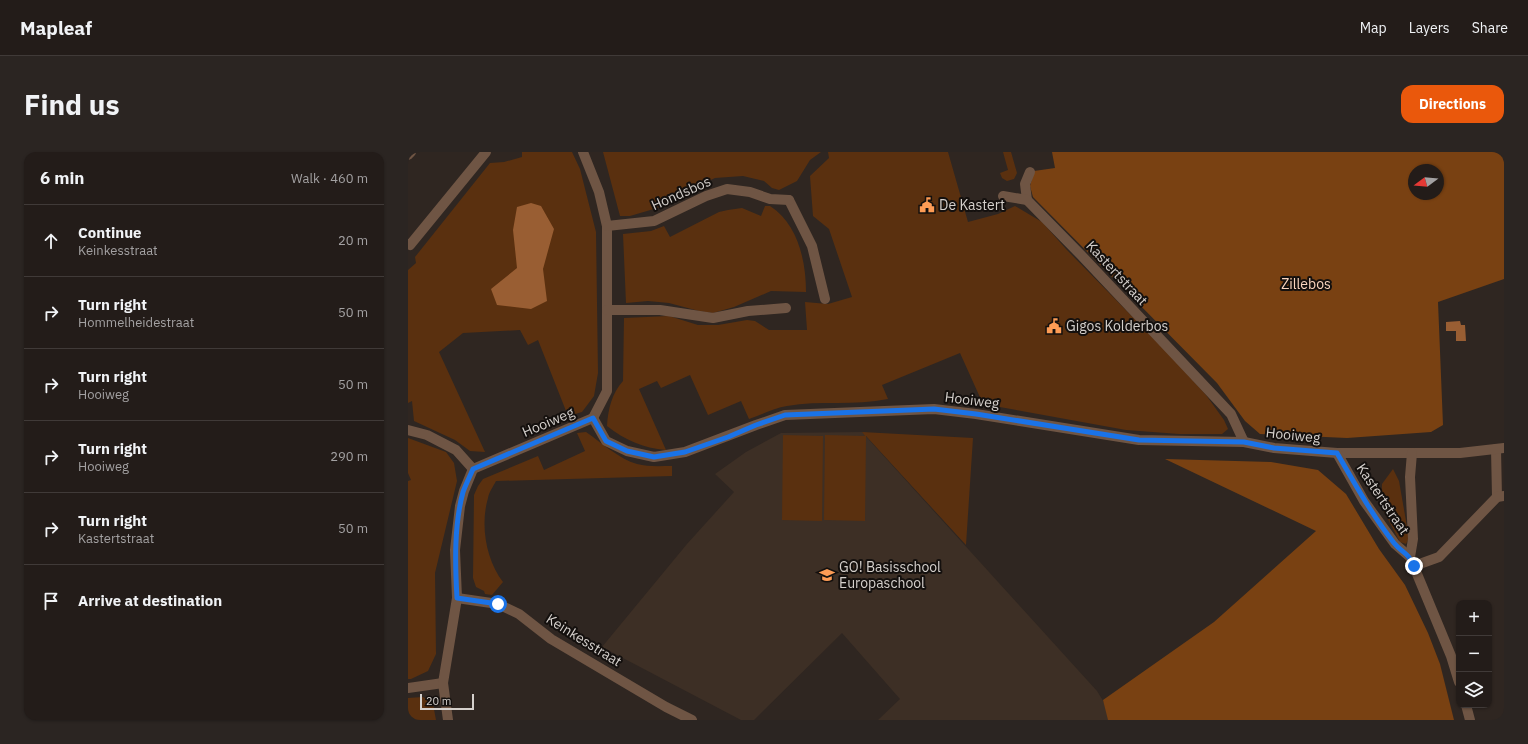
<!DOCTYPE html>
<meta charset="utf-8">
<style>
:root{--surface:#231c19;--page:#2b2522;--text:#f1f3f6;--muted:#a3a1a2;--line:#403a38;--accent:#ea580c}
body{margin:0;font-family:"IBM Plex Sans",sans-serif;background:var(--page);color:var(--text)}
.controls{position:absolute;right:12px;bottom:12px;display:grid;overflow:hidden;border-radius:8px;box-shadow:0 1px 3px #0004}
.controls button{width:36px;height:36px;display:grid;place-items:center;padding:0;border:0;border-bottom:1px solid var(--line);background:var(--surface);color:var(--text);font:20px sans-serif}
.compass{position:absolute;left:1000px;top:12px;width:36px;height:36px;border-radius:50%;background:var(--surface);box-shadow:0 1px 3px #0004;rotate:254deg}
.scale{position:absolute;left:12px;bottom:10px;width:54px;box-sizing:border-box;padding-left:4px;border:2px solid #d5d0cc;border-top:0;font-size:11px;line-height:14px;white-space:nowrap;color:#d5d0cc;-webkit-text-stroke:3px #14100e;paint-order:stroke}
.stop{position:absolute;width:12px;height:12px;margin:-9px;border:3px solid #1a73e8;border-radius:50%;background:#fff}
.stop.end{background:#1a73e8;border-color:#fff;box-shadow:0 1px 4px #0008}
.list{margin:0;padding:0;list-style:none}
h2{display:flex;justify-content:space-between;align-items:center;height:52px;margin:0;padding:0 16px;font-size:17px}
h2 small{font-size:13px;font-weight:400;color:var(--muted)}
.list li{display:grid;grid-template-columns:26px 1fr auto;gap:12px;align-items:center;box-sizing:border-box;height:72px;padding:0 16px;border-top:1px solid var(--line)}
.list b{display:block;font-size:15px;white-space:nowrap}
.list p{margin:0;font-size:13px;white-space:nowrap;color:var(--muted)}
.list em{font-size:13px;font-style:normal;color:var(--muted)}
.icon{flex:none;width:22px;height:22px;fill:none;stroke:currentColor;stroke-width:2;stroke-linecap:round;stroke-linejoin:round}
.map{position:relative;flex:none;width:1096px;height:568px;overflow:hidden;border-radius:12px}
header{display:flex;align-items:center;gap:24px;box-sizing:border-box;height:56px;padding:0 20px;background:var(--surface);border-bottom:1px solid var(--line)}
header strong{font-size:19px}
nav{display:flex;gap:22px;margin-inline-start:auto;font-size:14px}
.intro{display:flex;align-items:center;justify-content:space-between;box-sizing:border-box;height:96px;padding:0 24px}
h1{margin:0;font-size:28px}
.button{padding:10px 18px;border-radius:12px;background:var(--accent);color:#fff;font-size:14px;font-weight:700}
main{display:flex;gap:24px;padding:0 24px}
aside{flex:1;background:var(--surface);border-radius:12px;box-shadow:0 1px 3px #0004}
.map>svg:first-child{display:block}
</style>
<header>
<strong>Mapleaf</strong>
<nav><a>Map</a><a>Layers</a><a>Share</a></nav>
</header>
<div class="intro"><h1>Find us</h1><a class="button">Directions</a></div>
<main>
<aside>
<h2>6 min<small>Walk · 460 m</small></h2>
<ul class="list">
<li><svg class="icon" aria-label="ahead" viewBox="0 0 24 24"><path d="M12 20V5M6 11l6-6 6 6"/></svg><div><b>Continue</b><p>Keinkesstraat</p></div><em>20 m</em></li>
<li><svg class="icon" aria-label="right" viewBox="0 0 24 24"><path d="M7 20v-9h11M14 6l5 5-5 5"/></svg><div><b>Turn right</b><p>Hommelheidestraat</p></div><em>50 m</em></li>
<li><svg class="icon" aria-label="right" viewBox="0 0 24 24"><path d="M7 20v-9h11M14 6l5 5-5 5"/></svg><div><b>Turn right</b><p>Hooiweg</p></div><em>50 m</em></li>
<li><svg class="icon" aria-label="right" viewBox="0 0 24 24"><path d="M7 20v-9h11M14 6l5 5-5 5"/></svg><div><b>Turn right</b><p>Hooiweg</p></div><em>290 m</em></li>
<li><svg class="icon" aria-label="right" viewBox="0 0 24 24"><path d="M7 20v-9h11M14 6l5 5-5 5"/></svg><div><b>Turn right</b><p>Kastertstraat</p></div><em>50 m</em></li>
<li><svg class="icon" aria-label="arrive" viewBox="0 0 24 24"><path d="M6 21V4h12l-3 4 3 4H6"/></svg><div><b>Arrive at destination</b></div></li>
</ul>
</aside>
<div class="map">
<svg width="1096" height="568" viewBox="0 0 1096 568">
<rect width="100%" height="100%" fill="#2f2621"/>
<path fill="#3d2f25" d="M454 280 689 539 707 568H470L492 547 434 481 346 568H333L194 495 279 392 326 340 307 322 338 300 373 281Z"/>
<g fill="#5a300f">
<path d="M114 0H164L172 17 188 80 190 221 186 244 174 260 160 264 130 188 120 193 112 178 55 181 31 200 77 300 62 299 47 288 6 269 4 249 0 251V118L8 111 7 105 82 11 96 10 114 5Z"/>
<path d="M195 0H413L402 8 389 29 371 38 364 36 356 29 335 24 307 26 281 38 256 54 222 64H212Z"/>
<path d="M420 0H540L560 70 590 62 607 54 634 70 658 97 759 200 798 243 816 268 820 277 814 282H771L718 278 575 252 552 201 474 233 480 247C447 254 412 248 379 254 366 256 353 263 341 267L333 249 300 263 282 223 253 236 249 229 231 237 258 298C235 296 217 288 199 274 200 257 204 241 215 229L216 166 261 164 290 173H310L339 168 347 169 361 178H399L397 150 420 152 444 145 421 77 405 64 402 24 421 6Z"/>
<path d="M595 0H603L609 21 606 27 599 29 594 26 592 21 600 18Z"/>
<path d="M357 54H362C390 72 398 109 398 140L363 139 326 155 305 161 291 159 261 151 240 149 218 151 215 82 243 79 256 74 262 85 311 60 320 58 334 56 353 64Z"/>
<path d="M178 280C194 291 211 307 229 312 240 315 252 314 264 314V324L88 329C85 335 81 340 80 346 72 373 78 408 95 430L84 443 77 442 76 439 68 435 65 426 66 343 70 334 75 327 130 304 136 318 177 299 169 281Z"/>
<path d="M454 280 565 286 558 393 458 284 457 369 416 368 417 283 457 284Z"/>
<path d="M375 283 415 284 414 369 374 368Z"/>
<path d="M0 286 38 300 46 311 49 329 27 421 28 502 20 519 3 527H0V329L3 328 0 321Z"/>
<path d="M985 317 991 329 1001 386 998 392 992 390 973 354 974 332Z"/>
<path d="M15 545 25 552 28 568H0V546Z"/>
</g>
<g fill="#794112" fill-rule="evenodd">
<path d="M644 0H1096V127L1030 150 1035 273 1023 280 939 286 852 282 837 269 809 231 625 45 622 34 626 19 647 16ZM1006 18H1030V42H1006Z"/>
<path d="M757 307 863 310 910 318 938 342 971 397 997 433 1020 481 1032 512 1046 568H700L695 548 806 470 908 379Z"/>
</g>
<g fill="#995e33">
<path d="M123 51 133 54 146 77 135 117 139 149 123 157 89 153 83 137 109 116 105 78 109 55Z"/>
<path d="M1052 169 1053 173H1057L1058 189H1048V179H1038V170Z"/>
</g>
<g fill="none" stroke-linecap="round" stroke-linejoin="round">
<g stroke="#6f5544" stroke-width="10">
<path d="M0 3 3 0"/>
<path d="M381 48 404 94 417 147"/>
<path d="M619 48 617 32 622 20"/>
<path d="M0 92 2 93 78 0"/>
<path d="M1088 297 1089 345"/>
<path d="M1006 414 1031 405 1089 345 1096 344"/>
</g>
<g stroke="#6f5544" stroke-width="10">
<path d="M175 0 191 40 199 74V239L185 266"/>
<path d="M595 44 619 48 673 103 823 262 836 290"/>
<path d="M199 74 246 69 298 44 319 37 342 40 362 47 381 48"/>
<path d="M199 158H252L305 166 340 159 378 156"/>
<path d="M185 266 198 289 219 299 246 305 277 300 348 273 377 263 526 257 568 262 731 288 836 290 866 296 929 301H1052L1096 296"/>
<path d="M0 278 19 283 48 298 65 317"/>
<path d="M929 301 956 349 987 392 1002 405 1043 504 1051 530"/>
<path d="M65 317 185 266"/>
<path d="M1002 405 1005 387 1002 325 1004 301"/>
<path d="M49 446 90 452 111 462 143 487 258 555 284 568"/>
<path d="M0 536 35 531"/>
<path d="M1058 553 1062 568"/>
<path d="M40 568 35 531 49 446 47 398 52 354 56 339 65 317"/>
</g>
</g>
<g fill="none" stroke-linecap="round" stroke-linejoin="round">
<path stroke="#1a73e8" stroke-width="5" d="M90 452 49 446C47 412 46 373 55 340 58 332 62 324 65 317L185 266 198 289 219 299 246 305 277 300 320 285 348 273 377 263 526 257 568 262 731 288 836 290 866 296 929 301C947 332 964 363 986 391 994 401 1000 400 1006 414"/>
</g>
<defs>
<g id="civic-bare" transform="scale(1.2)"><path d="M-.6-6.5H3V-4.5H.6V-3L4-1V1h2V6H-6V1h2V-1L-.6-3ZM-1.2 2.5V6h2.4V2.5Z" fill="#fd9c55" stroke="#14100e" stroke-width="2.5" paint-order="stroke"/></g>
<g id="school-bare" transform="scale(1.2)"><path d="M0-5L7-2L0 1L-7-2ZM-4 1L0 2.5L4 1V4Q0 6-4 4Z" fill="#fd9c55" stroke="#14100e" stroke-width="2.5" paint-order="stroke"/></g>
</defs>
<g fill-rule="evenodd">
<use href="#civic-bare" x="519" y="53"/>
<use href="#civic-bare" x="646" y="174"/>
<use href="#school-bare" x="419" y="423"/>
</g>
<g text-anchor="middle" stroke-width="4" stroke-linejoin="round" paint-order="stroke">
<g font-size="14" fill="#d5d0cc" stroke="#14100e">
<text transform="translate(273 41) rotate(-24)" y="5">Hondsbos</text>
<text transform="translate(709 121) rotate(47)" y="5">Kastertstraat</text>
<text transform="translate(564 248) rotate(7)" y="5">Hooiweg</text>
<text transform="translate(140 270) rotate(-23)" y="5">Hooiweg</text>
<text transform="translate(885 283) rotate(6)" y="5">Hooiweg</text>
<text transform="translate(975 347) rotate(56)" y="5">Kastertstraat</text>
<text transform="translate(176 488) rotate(32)" y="5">Keinkesstraat</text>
</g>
<g font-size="14" fill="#d5d0cc" stroke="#14100e" text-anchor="start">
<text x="531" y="58">De Kastert</text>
<text x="658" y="179">Gigos Kolderbos</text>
<text x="431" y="420">GO! Basisschool<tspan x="431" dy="16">Europaschool</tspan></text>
</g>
<g font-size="14" fill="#fad6bf" stroke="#14100e">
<text x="898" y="137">Zillebos</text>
</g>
</g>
</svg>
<div class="controls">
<button>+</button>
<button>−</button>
<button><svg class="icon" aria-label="layers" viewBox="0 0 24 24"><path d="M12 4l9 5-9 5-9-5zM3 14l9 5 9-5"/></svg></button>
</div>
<svg class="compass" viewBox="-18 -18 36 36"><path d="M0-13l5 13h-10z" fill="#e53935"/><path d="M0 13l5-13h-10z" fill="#a3a1a2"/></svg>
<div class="scale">20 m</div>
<div class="stop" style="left:90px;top:452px"></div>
<div class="stop end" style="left:1006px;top:414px"></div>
</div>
</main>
